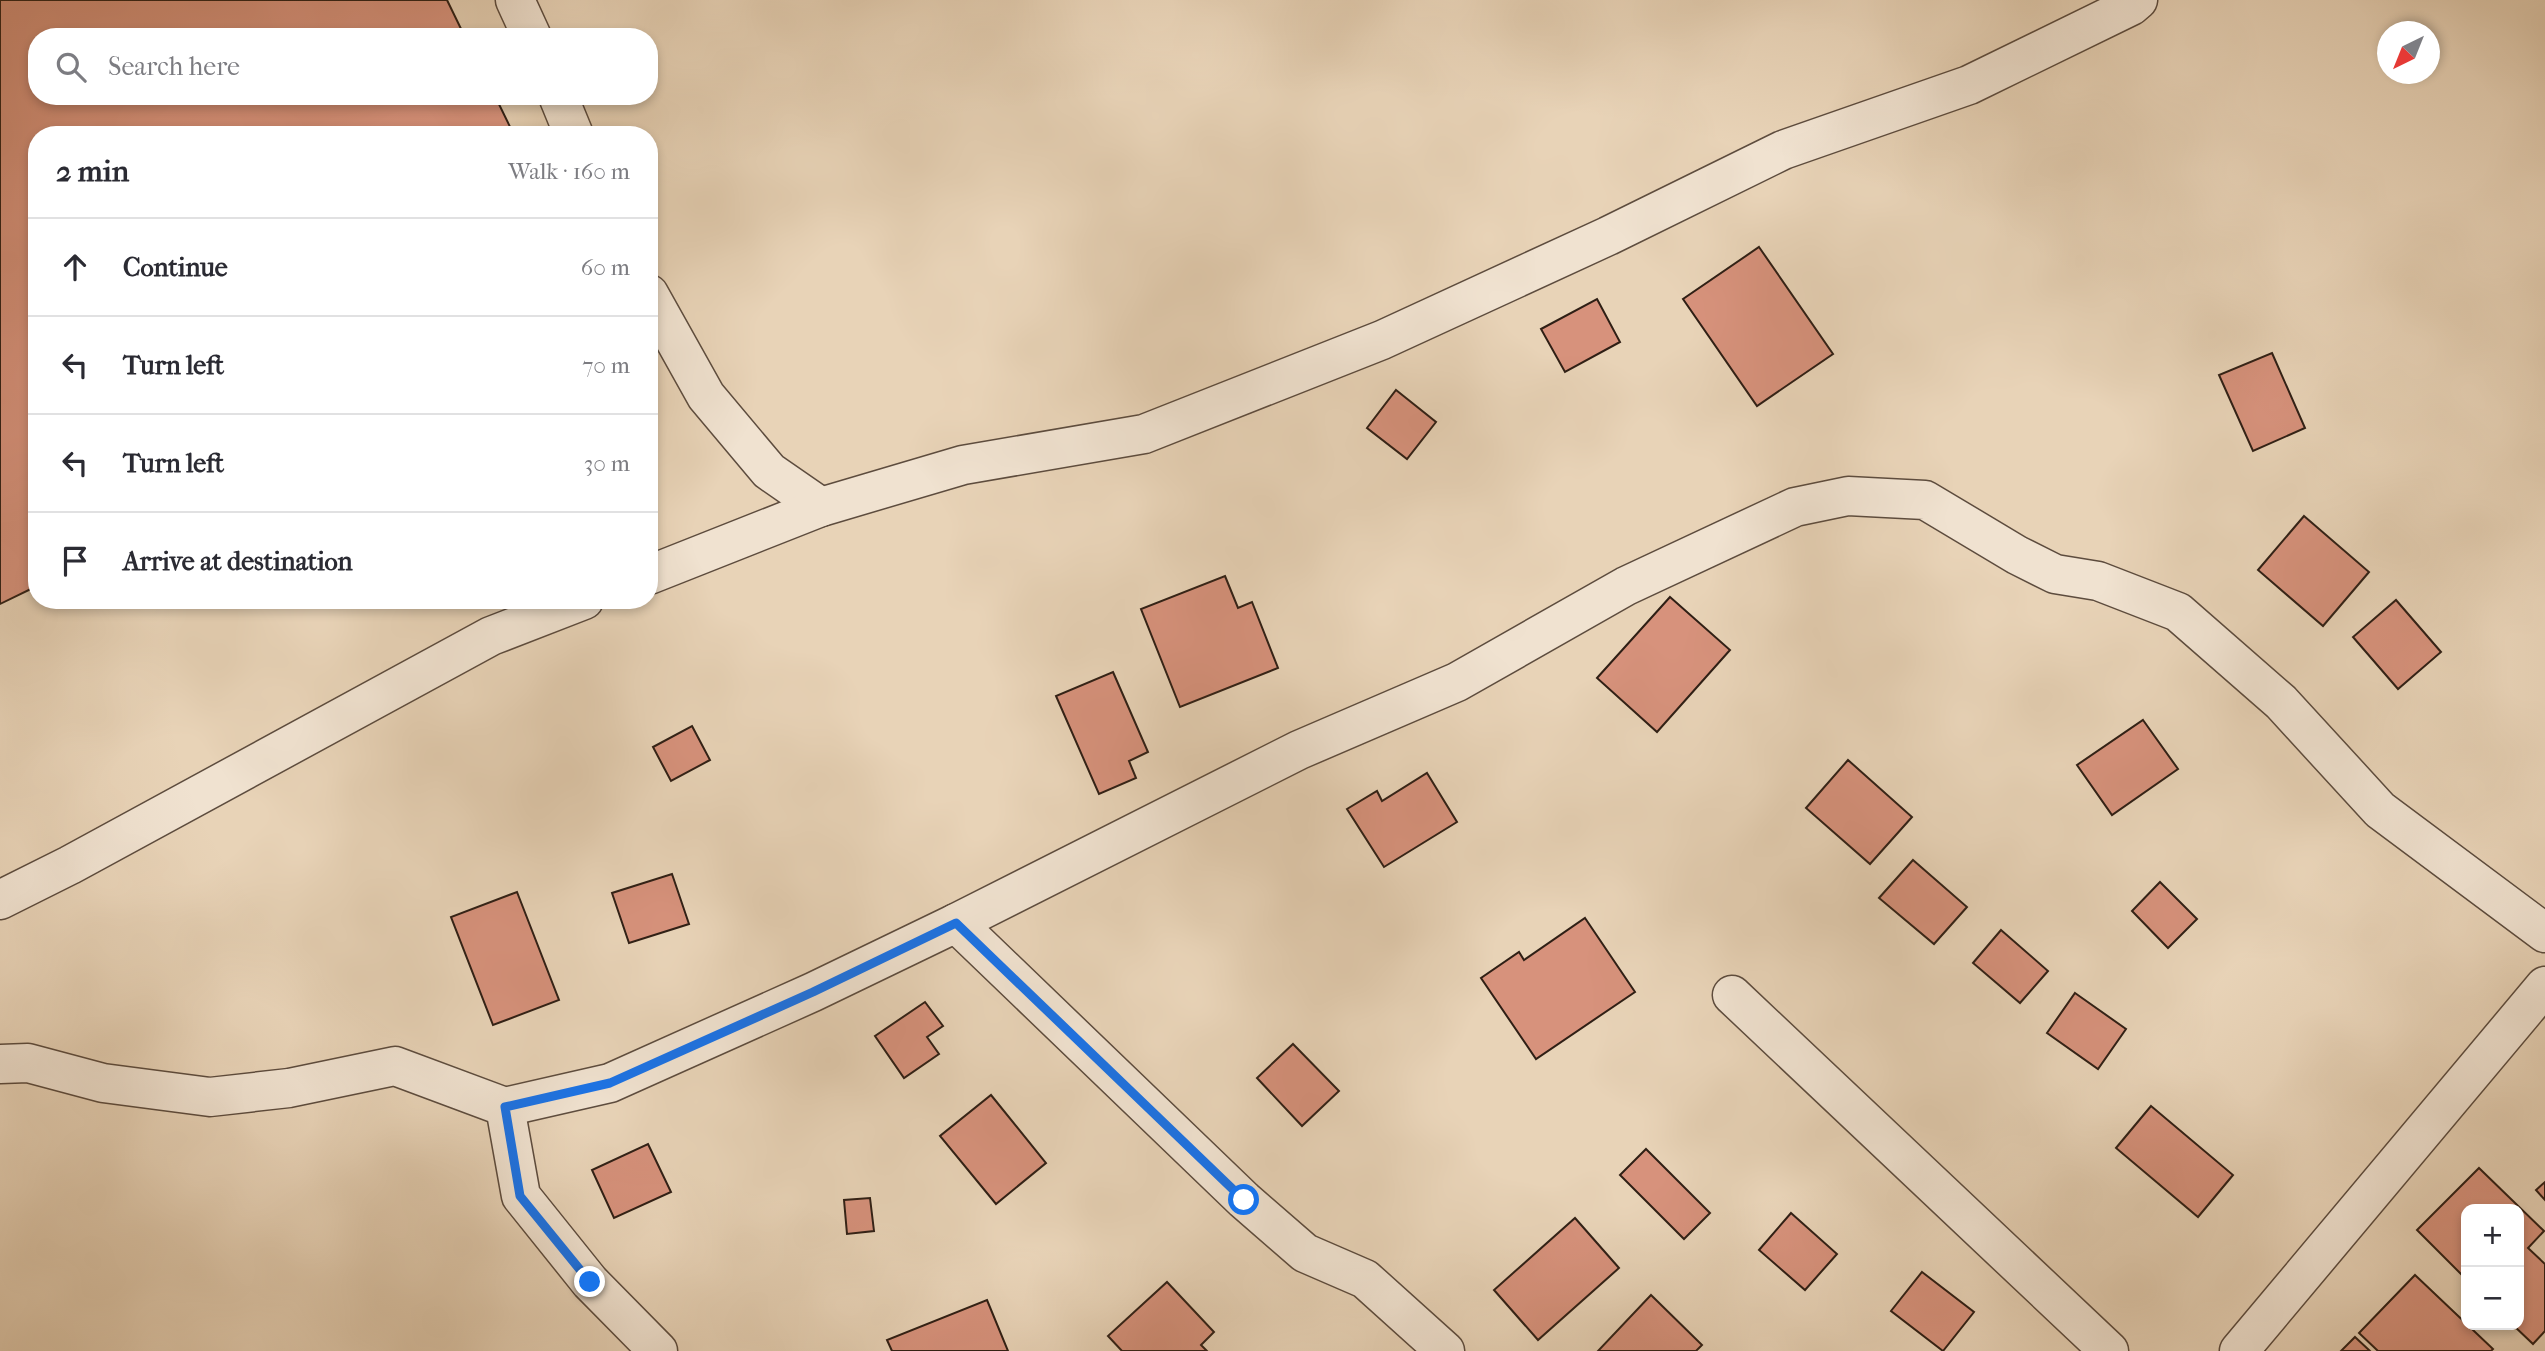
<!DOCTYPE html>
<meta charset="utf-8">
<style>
:root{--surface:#fff;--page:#f7f7f7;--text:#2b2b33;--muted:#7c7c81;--line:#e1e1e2}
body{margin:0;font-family:"IM FELL French Canon",serif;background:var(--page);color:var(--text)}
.controls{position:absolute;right:21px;bottom:21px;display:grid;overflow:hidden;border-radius:14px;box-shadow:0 4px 10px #0003}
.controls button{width:63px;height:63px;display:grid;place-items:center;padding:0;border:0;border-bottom:2px solid var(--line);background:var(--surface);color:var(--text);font:35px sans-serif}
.compass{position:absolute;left:2377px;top:21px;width:63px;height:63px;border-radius:50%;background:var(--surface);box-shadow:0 4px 10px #0003;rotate:223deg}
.stop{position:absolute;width:21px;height:21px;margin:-16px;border:5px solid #1a73e8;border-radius:50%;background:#fff}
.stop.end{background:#1a73e8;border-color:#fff;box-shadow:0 2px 7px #0008}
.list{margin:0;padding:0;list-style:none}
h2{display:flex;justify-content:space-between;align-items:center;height:91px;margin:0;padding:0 28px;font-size:30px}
h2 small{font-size:23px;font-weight:400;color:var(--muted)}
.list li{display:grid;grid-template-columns:46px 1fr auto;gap:21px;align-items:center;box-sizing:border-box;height:98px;padding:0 28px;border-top:2px solid var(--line)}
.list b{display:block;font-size:26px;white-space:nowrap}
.list em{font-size:23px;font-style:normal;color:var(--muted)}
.icon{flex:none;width:38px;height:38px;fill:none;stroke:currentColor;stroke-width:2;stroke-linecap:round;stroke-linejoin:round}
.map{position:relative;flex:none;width:2545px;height:1351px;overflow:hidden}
.search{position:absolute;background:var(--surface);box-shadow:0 4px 10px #0003;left:28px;top:28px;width:630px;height:77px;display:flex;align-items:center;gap:18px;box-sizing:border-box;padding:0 24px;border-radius:28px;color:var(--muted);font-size:26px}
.panel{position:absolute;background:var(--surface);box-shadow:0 4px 10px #0003;left:28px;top:126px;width:630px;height:483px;border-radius:28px}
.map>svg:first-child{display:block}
</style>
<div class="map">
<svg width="2545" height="1351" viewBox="0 0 2545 1351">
<rect width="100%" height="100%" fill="#e8d3b7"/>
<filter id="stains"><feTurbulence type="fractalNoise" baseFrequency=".00286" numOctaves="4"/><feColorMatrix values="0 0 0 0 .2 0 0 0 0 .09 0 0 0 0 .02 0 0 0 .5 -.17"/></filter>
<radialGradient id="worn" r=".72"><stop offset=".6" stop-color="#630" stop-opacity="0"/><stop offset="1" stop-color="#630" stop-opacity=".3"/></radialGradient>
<g fill="#d7927c" stroke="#2f1f15" stroke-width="2">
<path d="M0 0H447L465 37H37V96H495L514 135H37V586L0 604Z"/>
<path d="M1759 247 1833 354 1757 406 1683 299Z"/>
<path d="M1597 299 1620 342 1565 372 1541 329Z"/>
<path d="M2272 353 2305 428 2253 451 2219 375Z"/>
<path d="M1396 390 1436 422 1407 459 1367 428Z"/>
<path d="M2304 516 2369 572 2323 626 2258 570Z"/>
<path d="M1225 576 1238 608 1252 602 1278 668 1180 707 1141 609Z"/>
<path d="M1670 597 1730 650 1657 732 1597 678Z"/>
<path d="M2396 600 2441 652 2398 689 2353 637Z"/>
<path d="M1113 672 1148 752 1129 761 1136 778 1099 794 1056 696Z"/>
<path d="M2143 720 2178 769 2112 815 2077 765Z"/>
<path d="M692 726 710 760 671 781 653 747Z"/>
<path d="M1848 760 1912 817 1870 864 1806 808Z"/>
<path d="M1427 773 1457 822 1384 867 1347 809 1377 791 1382 801Z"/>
<path d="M1913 860 1967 907 1934 944 1879 898Z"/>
<path d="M672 874 689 924 629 943 612 893Z"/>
<path d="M2160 882 2197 919 2168 948 2132 911Z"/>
<path d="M517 892 559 1000 493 1025 451 917Z"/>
<path d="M1585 918 1635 992 1536 1059 1481 978 1519 952 1524 960Z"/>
<path d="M2001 930 2048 971 2020 1003 1973 963Z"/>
<path d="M2075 993 2126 1029 2098 1069 2047 1033Z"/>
<path d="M925 1002 943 1026 927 1037 939 1054 904 1078 875 1036Z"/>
<path d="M1293 1044 1339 1091 1302 1126 1257 1078Z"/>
<path d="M991 1095 1046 1163 996 1204 940 1136Z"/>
<path d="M2151 1106 2233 1175 2198 1217 2116 1148Z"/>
<path d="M648 1144 671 1192 614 1218 592 1170Z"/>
<path d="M1646 1149 1710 1213 1684 1239 1620 1175Z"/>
<path d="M2479 1168 2544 1231 2528 1248 2545 1264V1331L2533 1344 2513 1325H2519V1209H2466V1279L2417 1230Z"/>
<path d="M2545 1182V1200L2536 1190Z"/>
<path d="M870 1198 874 1231 847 1234 844 1200Z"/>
<path d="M1791 1213 1837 1254 1805 1290 1759 1250Z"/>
<path d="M1575 1218 1619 1268 1538 1340 1494 1290Z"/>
<path d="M1922 1272 1974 1312 1943 1351 1891 1311Z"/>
<path d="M2415 1275 2493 1349 2491 1351H2378L2359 1333Z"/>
<path d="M1167 1282 1214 1332 1201 1345 1207 1351H1122L1108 1336Z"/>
<path d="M1651 1295 1702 1345 1696 1351H1598Z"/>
<path d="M987 1300 1008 1351H892L887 1340Z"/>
<path d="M2355 1337 2370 1351H2341Z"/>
</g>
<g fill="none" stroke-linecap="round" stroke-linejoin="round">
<g stroke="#5d4c3e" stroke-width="41">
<g id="minor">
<path d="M515 0 532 37"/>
<path d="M558 96 574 135"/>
<path d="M649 294 706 396 769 471 821 507"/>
<path d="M649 575 821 507 963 465 1144 434 1382 340 1608 236 1783 150 1969 85 2131 6 2138 0"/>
<path d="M0 900 70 865 491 636 584 600"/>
<path d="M956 923 1299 750 1457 682 1626 586 1795 507 1848 496 1925 500 2017 555 2055 574 2098 581 2178 612 2281 702 2380 810 2545 933"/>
<path d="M1732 995 2109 1351"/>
<path d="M0 1064 28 1063 103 1083 210 1097 289 1088 395 1066 505 1107 521 1196 590 1282 658 1351"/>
<path d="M505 1107 610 1083 813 992 956 923 1244 1200 1305 1253 1365 1279 1445 1351"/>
<path d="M2239 1351 2545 986"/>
</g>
</g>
<use href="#minor" stroke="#f0e2d0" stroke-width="38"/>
</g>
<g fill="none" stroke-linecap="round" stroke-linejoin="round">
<path stroke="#1a73e8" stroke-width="9" d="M590 1282 520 1196 505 1107 610 1083 813 992 956 923 1244 1200"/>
</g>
<rect width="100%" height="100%" filter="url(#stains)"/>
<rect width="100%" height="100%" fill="url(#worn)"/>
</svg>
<div class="controls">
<button>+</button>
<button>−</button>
</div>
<svg class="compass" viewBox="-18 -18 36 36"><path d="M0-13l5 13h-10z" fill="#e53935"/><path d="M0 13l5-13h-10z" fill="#7c7c81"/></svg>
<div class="stop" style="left:1244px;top:1200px"></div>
<div class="stop end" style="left:590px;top:1282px"></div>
<div class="search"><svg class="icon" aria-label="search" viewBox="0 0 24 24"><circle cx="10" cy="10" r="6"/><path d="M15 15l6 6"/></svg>Search here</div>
<section class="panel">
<h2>2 min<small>Walk · 160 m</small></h2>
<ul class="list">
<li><svg class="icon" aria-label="ahead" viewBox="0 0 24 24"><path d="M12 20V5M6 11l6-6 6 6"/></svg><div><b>Continue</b></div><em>60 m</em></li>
<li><svg class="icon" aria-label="left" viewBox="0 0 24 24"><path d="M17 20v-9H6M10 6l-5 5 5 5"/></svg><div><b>Turn left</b></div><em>70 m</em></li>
<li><svg class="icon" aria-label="left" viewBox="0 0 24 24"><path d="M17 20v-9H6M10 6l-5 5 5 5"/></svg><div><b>Turn left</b></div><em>30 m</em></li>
<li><svg class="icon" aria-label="arrive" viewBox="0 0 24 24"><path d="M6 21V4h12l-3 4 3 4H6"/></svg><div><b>Arrive at destination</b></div></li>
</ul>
</section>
</div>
